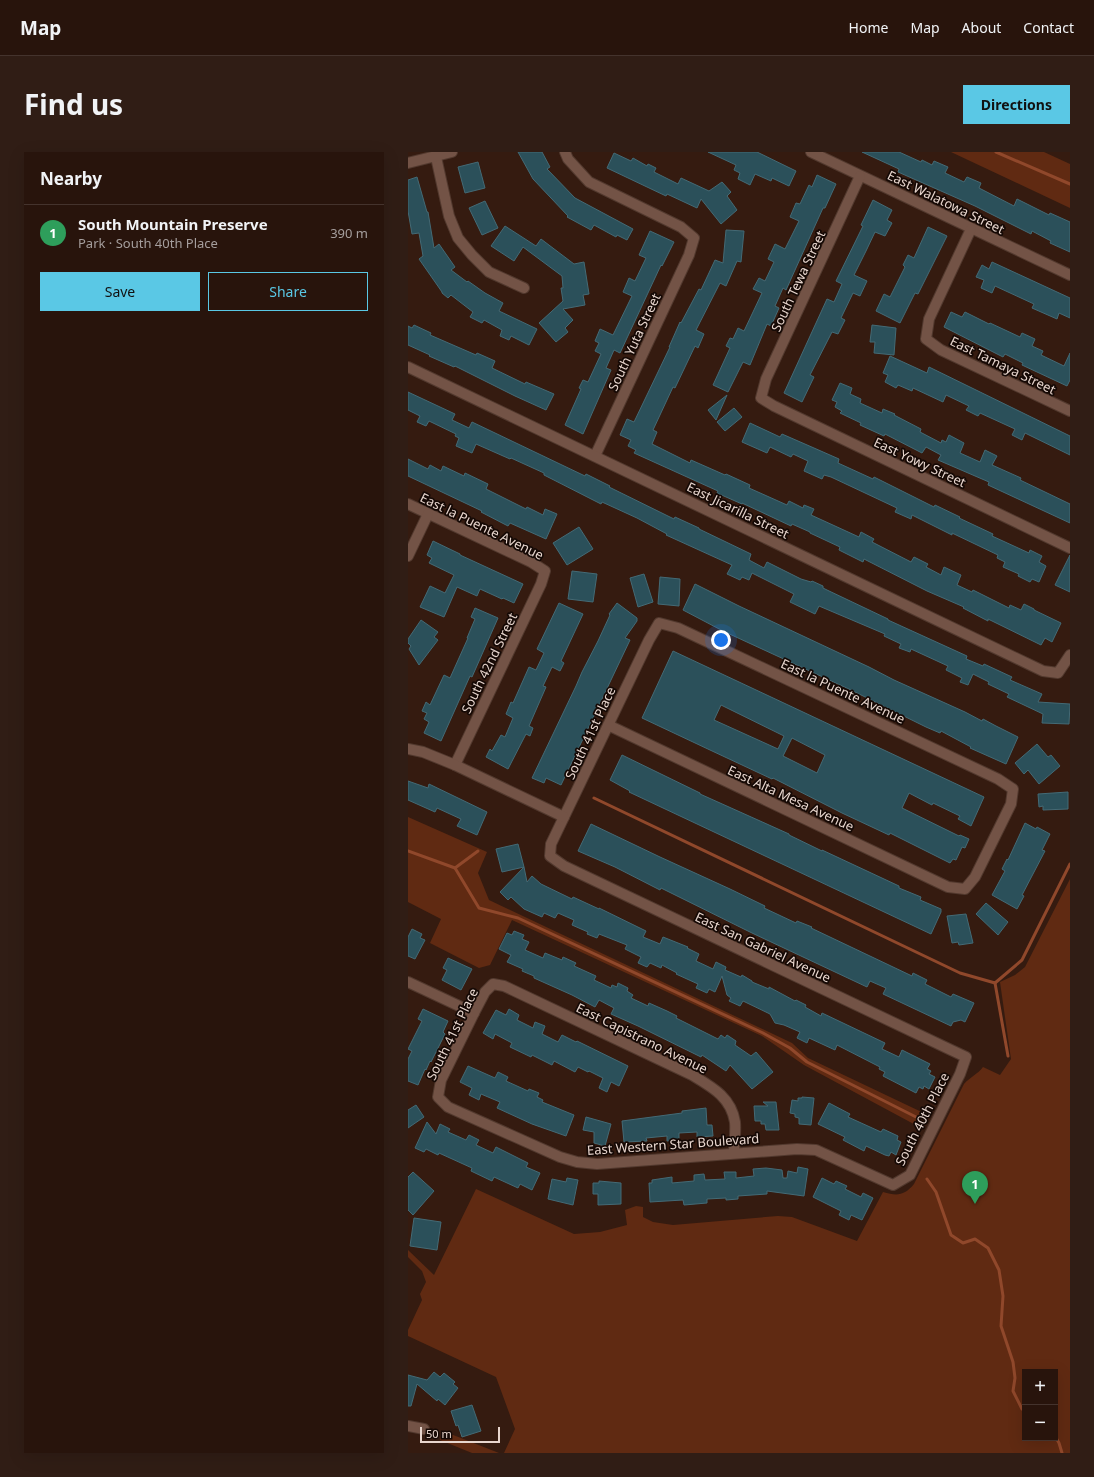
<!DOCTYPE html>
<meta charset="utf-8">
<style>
:root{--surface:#28140c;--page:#301d15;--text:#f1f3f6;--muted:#a59e9d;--line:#44332d;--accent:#5ac8e5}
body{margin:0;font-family:"Noto Sans",sans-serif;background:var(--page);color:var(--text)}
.controls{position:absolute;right:12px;bottom:12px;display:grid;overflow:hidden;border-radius:0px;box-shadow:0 4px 16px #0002}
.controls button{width:36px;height:36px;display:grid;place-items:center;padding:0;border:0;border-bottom:1px solid var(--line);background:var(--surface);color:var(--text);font:20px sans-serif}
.scale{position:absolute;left:12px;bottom:10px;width:80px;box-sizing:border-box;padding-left:4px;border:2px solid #e8d6ce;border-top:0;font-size:11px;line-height:14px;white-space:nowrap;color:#e8d6ce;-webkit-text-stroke:3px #150905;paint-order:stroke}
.you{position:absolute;left:313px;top:488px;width:14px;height:14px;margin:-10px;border:3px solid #fff;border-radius:50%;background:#1a73e8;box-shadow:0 0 0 6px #1a73e833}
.badge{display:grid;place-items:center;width:26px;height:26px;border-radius:50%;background:var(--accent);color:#fff;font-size:13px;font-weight:700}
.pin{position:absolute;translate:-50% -33px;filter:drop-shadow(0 1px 2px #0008)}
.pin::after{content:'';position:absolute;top:21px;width:14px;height:12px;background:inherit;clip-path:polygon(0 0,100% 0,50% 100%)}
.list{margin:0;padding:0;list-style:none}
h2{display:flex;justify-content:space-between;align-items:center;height:52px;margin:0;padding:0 16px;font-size:17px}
h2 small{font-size:13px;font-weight:400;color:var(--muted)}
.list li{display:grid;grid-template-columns:26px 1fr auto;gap:12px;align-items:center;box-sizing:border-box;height:56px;padding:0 16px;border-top:1px solid var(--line)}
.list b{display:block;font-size:15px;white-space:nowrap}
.list p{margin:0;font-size:13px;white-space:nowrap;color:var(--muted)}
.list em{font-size:13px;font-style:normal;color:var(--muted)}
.actions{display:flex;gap:8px;padding:12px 16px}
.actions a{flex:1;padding:9px 0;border:1px solid var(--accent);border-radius:0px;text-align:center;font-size:14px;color:var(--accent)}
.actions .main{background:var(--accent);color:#111}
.map{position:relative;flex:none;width:662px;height:1301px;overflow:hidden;border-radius:0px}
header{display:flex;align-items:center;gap:24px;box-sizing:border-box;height:56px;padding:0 20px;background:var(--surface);border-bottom:1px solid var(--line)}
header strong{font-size:19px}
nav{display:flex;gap:22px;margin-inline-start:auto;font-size:14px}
.intro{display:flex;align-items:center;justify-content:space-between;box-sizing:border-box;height:96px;padding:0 24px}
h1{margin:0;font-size:28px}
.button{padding:10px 18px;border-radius:0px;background:var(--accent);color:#111;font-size:14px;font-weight:700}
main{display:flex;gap:24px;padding:0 24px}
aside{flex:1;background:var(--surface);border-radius:0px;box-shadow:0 4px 16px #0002}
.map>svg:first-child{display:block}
</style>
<header>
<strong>Map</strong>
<nav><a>Home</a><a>Map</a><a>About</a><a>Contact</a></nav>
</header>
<div class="intro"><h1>Find us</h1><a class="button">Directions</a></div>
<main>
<aside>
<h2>Nearby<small></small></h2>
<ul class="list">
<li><span class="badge" style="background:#2e9e5b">1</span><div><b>South Mountain Preserve</b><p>Park · South 40th Place</p></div><em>390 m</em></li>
</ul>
<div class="actions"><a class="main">Save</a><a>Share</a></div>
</aside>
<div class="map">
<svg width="662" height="1301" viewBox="0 0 662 1301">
<rect width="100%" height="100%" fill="#351b10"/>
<g fill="#602a12" fill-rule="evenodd">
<path d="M543 0H636L662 12V56Z"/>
<path d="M0 665 79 700 70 721 81 748 384 891 400 906 522 964 515 977 396 913 354 884 104 768 82 813 71 816 22 791 33 767 0 750Z"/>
<path d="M662 727V1301H96L107 1277 88 1225 0 1184V1178L14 1148 12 1142 18 1130 14 1119 0 1105V1098L26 1123 68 1037 166 1082 192 1080 219 1073 217 1058 228 1054 235 1055V1065L245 1070 265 1073 370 1064 384 1065 449 1089 475 1040C489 1044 496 1044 506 1032L556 932C562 925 570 922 575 915L592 923 603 907 592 830 607 823 617 815ZM617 1220H647V1286H617Z"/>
<path d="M35 1279 91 1301H64L32 1288Z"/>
</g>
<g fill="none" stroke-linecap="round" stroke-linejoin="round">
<g stroke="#90482b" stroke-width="3">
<path d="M588 0 662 32"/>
<path d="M186 646 552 821 587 831 614 808 662 712"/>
<path d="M0 699 47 716 71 756 110 766 355 881 382 896 399 910 510 966"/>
<path d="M47 716 70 699"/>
<path d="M587 831 600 904"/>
<path d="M519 1027 528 1040 543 1083 555 1091 567 1087 580 1096 591 1118 595 1144 593 1174 605 1210 607 1226 605 1239 614 1257 617 1259"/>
<path d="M647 1284 651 1291 654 1301"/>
</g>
</g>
<g fill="#2b505a" stroke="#446a75" fill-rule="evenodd">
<path d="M110 0H134L142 15 139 17 167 46 225 77 219 88 209 83 208 85 186 73 183 78 159 65 160 64 125 27Z"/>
<path d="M300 0H349L388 19 381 34 364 26 363 29 347 22 342 33 330 27 332 21 326 18 328 13Z"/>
<path d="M454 0H491L513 10 514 8 524 13 526 9 540 15 537 21 556 30 559 25 573 31 571 36 606 54 609 47 641 63 642 61 662 70V100L642 91 643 89 624 79 623 82 567 54 490 20 491 17Z"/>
<path d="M206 1 223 9 225 6 239 14 240 12 248 16 246 20 270 32 273 26 301 39 314 30 323 40 319 44 329 58 313 72 293 47 289 56 259 42 258 44 199 16Z"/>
<path d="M70 10 77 36 57 41 50 15Z"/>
<path d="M409 23 428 32 417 56H415L378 138 375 136 367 154 371 156 363 174 359 172 342 213 335 210 320 240 305 233 322 196 318 194 322 186 325 187 330 176 336 179 354 141 345 137 351 126 357 129 366 110 360 107 367 92 377 97 391 69 382 65 388 51 392 52 401 33 404 35Z"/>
<path d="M9 25 19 60H20L26 96 31 92 47 115 43 118 59 130 60 129 77 141 95 151 91 159 129 177 121 193 103 184 101 188 92 184 94 178 76 168 74 171 62 165 65 160 43 143 40 146 34 141V140L11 107 15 104 11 81 4 82 0 59V28Z"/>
<path d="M465 48 484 58 479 68 484 71 477 84 467 80 458 99 446 123 459 129 452 144 445 141 433 166 437 168 430 182 424 180 402 223 406 225 394 250 376 241 419 147 426 150 434 132 428 129 455 74 453 73Z"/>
<path d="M77 49 90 76 74 83 61 56Z"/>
<path d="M97 74 128 94 133 87 166 112 176 110 181 142 175 143 177 153 155 157 165 168 157 176 160 180 148 190 131 171 155 149 153 136H155L154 124 115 95 106 109 83 94Z"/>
<path d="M520 75 539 84 510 142 507 141 492 171 468 159 476 142 482 145 497 115 495 113 500 103 506 106Z"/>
<path d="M318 78 336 79 333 110 329 109 318 134 312 131 288 178 296 182 290 196 287 194 267 236 265 235 245 278 249 280 244 292 282 311 283 308 317 323 318 322 342 333 341 336 379 353 381 349 395 356 396 353 406 357 403 363 451 385 453 380 466 387 464 390 503 410 506 405 520 412 518 415 533 423 536 415 553 423 549 433 564 440 565 438 601 456 602 453 613 458 616 452 626 457V458L653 471 644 490 637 486 633 493 580 467V469L555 456 556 455 519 439 456 407 455 410 431 398 432 395 402 381V380L384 372 383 374 334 351V352L309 341 310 339 226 301 228 298 220 294 223 288 212 283 219 267 226 270 262 195H261L272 170 273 171 291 137 293 138 307 108 315 111Z"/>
<path d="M242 79 266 90 254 114 253 113 212 201 206 198 198 216 203 218 175 282 157 273 173 237 171 236 175 228 180 230 193 202 187 199 191 191 187 189 192 177 205 183 224 144 215 140 221 126 227 129 238 106 231 103Z"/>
<path d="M584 110 662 146V166L651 161 649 167 624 156 626 152 587 134 584 141 573 136 576 128 568 125 574 113 581 117Z"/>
<path d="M543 160 554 165 557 160 581 172 582 171 612 185 614 181 627 187 624 194 635 199 633 203 656 214 662 201V228L659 234 614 213 615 211 597 202 595 205 536 175Z"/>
<path d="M6 173 23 181 22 183 68 203 69 201 87 209 84 216 117 232 118 230 146 242 138 258 107 244 47 214 46 215 21 204 22 203 0 193V174L4 176Z"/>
<path d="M464 173 488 176 486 203 466 201 467 190H462Z"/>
<path d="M482 204 519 221 521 215 662 284V303L617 281 614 288 604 283 607 277 572 261 570 264 558 258 561 254 538 243 535 250 505 236 504 239 490 233 488 236 477 230 480 223 475 221Z"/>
<path d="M432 231 444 236 442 242 453 247 452 251 474 261 475 257 487 262 486 263 513 277 512 280 533 291 534 288 538 290 541 283 556 291 552 301 572 310 577 298 589 304 584 313 613 326 612 328 662 352V371L580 333 581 330 530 308 533 303 518 295 514 301 477 282 476 284 452 273 453 271 432 261 434 259 427 255 429 250 424 248Z"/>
<path d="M0 240 47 262 44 268 61 276 64 270 177 324 178 322 202 334 201 335 266 367 267 365 291 376V377L343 402 341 408 356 416 359 410 393 427 403 430 404 429 415 434V436L419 438 480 467V468L559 504 558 507 575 514 576 512 604 525 602 528 634 542 630 550 662 552 661 572 634 571 635 562 599 545 601 542 580 532 581 530 565 522 560 533 552 530 554 526 538 518 540 514 503 497 502 500 491 496 493 492 476 484 477 482 411 454 407 462 382 450 386 442 344 421 341 428 334 425 332 428 319 422 324 413 258 383 259 382 229 366 194 350 193 352 136 323V321L103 306 102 307 68 292 64 301 48 294 51 286 47 284 48 282 21 269 18 274 9 270 12 264 0 258Z"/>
<path d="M319 243 308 268 300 258Z"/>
<path d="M326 256 334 265 317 279 309 270Z"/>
<path d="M342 271 372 285 374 282 406 296 431 307 430 311 465 327 466 325 526 355 527 353 552 365 551 366 585 382 584 384 621 401 622 398 634 404 631 410 638 414 631 430 624 427 622 430 610 424 611 422 595 415 597 410 589 406 590 403 544 381V383L504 363 503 367 487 360 489 356 423 325 416 323 414 327 396 319 400 309 385 302 383 305 362 295 359 301 334 290Z"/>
<path d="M0 307 20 317 22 313 33 319 35 314 56 324 57 321 80 332 78 337 118 357 119 355 135 363 137 357 149 362 138 387 102 371 100 374 73 360 74 359 0 324Z"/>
<path d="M171 375 185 397 159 413 145 391Z"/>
<path d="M25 389 52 402V403L115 432 106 451 95 446 94 447 72 437 69 444 49 435 36 465 12 455 22 434 37 441 46 423 21 411 24 406 19 403Z"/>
<path d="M662 403V440L647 433Z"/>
<path d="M164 419 189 422 185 450 160 447Z"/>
<path d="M236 422 245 450 230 455 222 426Z"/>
<path d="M252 425 272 427 271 454 250 452Z"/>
<path d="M287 432 331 454 461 515 486 528 557 560 574 569 575 567 588 574 610 585 598 612 562 596 563 595 533 579 532 581 518 575 443 538 315 479 275 458Z"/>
<path d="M151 451 175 462 153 509 156 511 152 519 144 515 135 534 138 535 121 574 125 576 122 584 118 582 100 617 78 605 82 597 84 599 93 583 97 585 105 566 98 562 103 550 105 551 121 515 128 518 136 501 129 497Z"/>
<path d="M209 451 229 466V469L217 486 222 488 184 568 153 633 138 626 136 631 124 626 168 534 174 520 190 489 202 463 201 462Z"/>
<path d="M67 456 90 466 64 525 62 524 33 589 16 581 21 570 16 567 19 561 14 559 18 550 22 553 36 523 42 526 60 486H59L67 467 63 465Z"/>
<path d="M13 468 30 480 26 485 30 488 11 513 1 497 3 494 0 491V487Z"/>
<path d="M265 499 576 645 563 674 550 667 552 664 525 651 524 653 501 641 494 656 551 684 552 683 561 687 557 696 554 695 548 708 545 707 542 711 482 681 481 683 434 661 365 626 364 627 302 598 234 566ZM313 553 376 584 370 597 306 568ZM384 586 417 603 409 621 375 604Z"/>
<path d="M629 592 640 605 643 603 652 614 631 632 620 618 616 622 607 611Z"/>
<path d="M214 603 292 641V642L381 682V683L414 699V698L491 734V736L513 745 512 748 533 757V760L523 782 221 640 222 639 202 628Z"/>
<path d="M0 629 20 636 21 632 79 660 69 683 49 674 53 667 29 656 27 660 0 648Z"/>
<path d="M660 640V657L635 658V654L631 655 630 642Z"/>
<path d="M617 671 628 677 629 675 642 682 634 698 637 699 614 743 616 744 609 757 584 743 597 719 594 717 599 707 600 708Z"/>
<path d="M183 672 252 705 322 737 357 754 356 756 388 771 389 769 404 775 403 776 504 824 505 821 519 828 517 832 543 845 545 842 566 851 557 870 553 868 545 870 543 874 475 842 478 836 462 829 459 835 344 781 253 736 252 738 207 715 170 699Z"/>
<path d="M110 692 116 715 94 720 88 697Z"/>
<path d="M116 715 119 730 124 724 133 732 164 747 165 745 191 757V756L238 779 235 785 252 792 255 785 280 795 279 796 291 802 288 809 305 817 308 810 318 815 317 818 333 825 334 823 344 829V830L361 837V835L387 849 388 848 398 853 397 855 413 864 414 861 477 891 474 897 491 905 494 898 522 912 519 917 523 919 521 922 527 925 521 937 516 934 515 937 511 935 508 941 475 924 477 920 471 917 472 915 429 893 427 898 401 886 399 891 389 886 392 880 376 873 367 871 362 862 335 849 332 854 321 849 323 846 319 843 314 824 307 840 301 837 299 841 288 836 290 832 268 822 269 821 254 813 253 816 242 811 239 815 230 811 233 805 217 797 219 793 191 782 189 786 179 782 180 780 164 773 166 768 150 761 147 766 136 761 134 765 116 757 103 745 100 748 92 740Z"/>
<path d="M578 751 600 770 590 783 568 762Z"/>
<path d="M558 762 565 791 551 793 550 790 544 791 539 764Z"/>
<path d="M4 777 14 782 12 786 17 788 7 807 0 804V785Z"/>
<path d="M106 779 116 783 114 787 121 790 117 798 135 806 137 801 154 808 155 805 168 811 166 814 188 824 186 828 203 836 204 833 209 835 210 831 220 836 219 839 225 843 223 846 240 854 241 851 259 859 269 864 268 866 310 887 313 883 317 886 319 883 328 889 327 893 343 904 348 900 365 920 344 937 322 913 318 919 294 903 293 905 230 874 203 862 206 856 191 848 187 855 164 843 126 826V824L114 819 115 817 99 810 103 803 91 797 99 781 104 783Z"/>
<path d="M40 806 64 817 53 838 34 828 39 818 35 816Z"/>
<path d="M15 857 40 869 35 880 37 882 23 910 22 909 18 918 17 917 10 933 0 929V907L4 899 0 897 14 869 10 867Z"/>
<path d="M101 857 111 863 109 868 125 876 127 870 137 874 134 882 150 890 154 883 168 890 169 889 220 914 211 934 203 930 199 940 191 936 195 926 181 919 180 920 170 915 167 920 146 909 144 913 124 903 123 905 102 895 104 891 87 882 85 887 75 881 88 858 98 863Z"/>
<path d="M60 914 87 926 90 920 100 925 98 929 120 939 121 937 131 941 129 945 135 948 134 950 166 963 158 984 124 972 89 956 92 950 73 942 71 948 61 943 64 936 52 930Z"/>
<path d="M394 945 406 946 403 973 391 972V966L387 965V962L382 961 384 948 390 949V946H394Z"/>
<path d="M355 950H368L371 978H358L357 972H353V969H347L346 954H360Z"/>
<path d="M421 951 442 962 440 965 473 980 475 977 490 984 489 988 493 990 488 1003 483 1000 481 1004 477 1003 458 994 456 999 435 988 437 985 410 972Z"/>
<path d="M8 953 16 965 0 976V958Z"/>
<path d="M298 956 299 973H304L305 984 289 985V980L271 981V988L259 989V984L238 986 239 989 216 990 214 969 274 961V959Z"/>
<path d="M178 965 203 972 197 994 186 991V980L175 978Z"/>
<path d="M19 970 28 982 32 972 42 977 40 980 58 988 61 983 71 988 68 993 85 1001 88 995 120 1011 118 1015 132 1021 124 1038 112 1032 110 1036 86 1025 84 1029 63 1019 64 1016 31 1001 30 1003 18 997 16 1000 7 996Z"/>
<path d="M390 1015 400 1017 396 1044 359 1039V1042L330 1044V1047L318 1048V1046L299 1047V1051L276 1053 275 1048 242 1050 241 1031H244V1028L264 1025V1031L286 1029V1023L296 1022 297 1028 317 1027 316 1020H328V1026L346 1024 345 1017 358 1016 374 1018 375 1026H379L380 1019 389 1021Z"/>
<path d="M5 1020 26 1039 5 1063 0 1058V1025Z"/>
<path d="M159 1026 170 1028 165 1053 140 1047 144 1027 158 1030Z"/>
<path d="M414 1026 426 1032 428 1029 439 1034 437 1037 453 1045 455 1041 465 1046 454 1068 443 1063 441 1068 431 1063 433 1059 405 1045Z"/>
<path d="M191 1029 213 1031V1052L190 1053V1042H185V1031H191Z"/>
<path d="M6 1066 33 1070 29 1098 2 1094Z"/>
<path d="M26 1220 32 1225 36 1221 47 1230 45 1232 50 1236 37 1253 30 1247 29 1249 9 1232 3 1254H0V1223L19 1228Z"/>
<path d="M64 1253 73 1279 54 1285 50 1273 48 1274 43 1259Z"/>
</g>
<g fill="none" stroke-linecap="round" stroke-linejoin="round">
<g stroke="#52392e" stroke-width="12">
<g id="minor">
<path d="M157 0 160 7 181 30 273 75 286 86 281 103 187 304"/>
<path d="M403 0 662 123"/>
<path d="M28 5 41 64 50 86 64 103 81 120 116 136"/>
<path d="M0 11 44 0"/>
<path d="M452 24 358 227 353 246 366 254 662 396"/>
<path d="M563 77 521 167 518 187 533 198 662 259"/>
<path d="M0 215 635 519 650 521 662 503"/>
<path d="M0 352 123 410 137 419 133 432 47 613"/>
<path d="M0 404 20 362"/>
<path d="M200 573 540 735 557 737 567 725 603 652 605 637 590 627 270 476 251 471 241 488 143 692 142 704 156 714 541 897 558 905 552 922 502 1023 485 1033 408 998 389 997 189 1012 169 1010 152 1005 40 955 30 945 33 928 66 861 77 840 85 832 96 834 284 923C304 935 323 945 327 970 328 980 326 991 326 1001"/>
<path d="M0 597 15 600 47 613 156 665"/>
<path d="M0 830 66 861"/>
<path d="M0 1274 16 1277"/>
</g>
</g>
<use href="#minor" stroke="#735346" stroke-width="10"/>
</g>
<g text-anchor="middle" stroke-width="3.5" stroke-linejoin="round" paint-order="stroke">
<g font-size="13" fill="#e8d6ce" stroke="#150905">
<text transform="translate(538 50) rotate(26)" y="5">East Walatowa Street</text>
<text transform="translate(390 129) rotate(-65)" y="5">South Tewa Street</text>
<text transform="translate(226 190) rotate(-65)" y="5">South Yuta Street</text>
<text transform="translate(595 213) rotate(26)" y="5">East Tamaya Street</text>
<text transform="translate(512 310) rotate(25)" y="5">East Yowy Street</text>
<text transform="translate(330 358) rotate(26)" y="5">East Jicarilla Street</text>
<text transform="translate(74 374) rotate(26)" y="5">East la Puente Avenue</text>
<text transform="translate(81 511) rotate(-64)" y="5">South 42nd Street</text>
<text transform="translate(435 539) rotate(25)" y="5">East la Puente Avenue</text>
<text transform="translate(182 581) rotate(-65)" y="5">South 41st Place</text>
<text transform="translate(383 646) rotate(25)" y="5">East Alta Mesa Avenue</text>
<text transform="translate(355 795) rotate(25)" y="5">East San Gabriel Avenue</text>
<text transform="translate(44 882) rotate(-64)" y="5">South 41st Place</text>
<text transform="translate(234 886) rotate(26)" y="5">East Capistrano Avenue</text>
<text transform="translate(514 967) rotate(-63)" y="5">South 40th Place</text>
<text transform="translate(265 992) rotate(-4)" y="5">East Western Star Boulevard</text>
</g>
</g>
</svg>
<div class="controls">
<button>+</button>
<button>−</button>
</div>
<div class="scale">50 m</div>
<div class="you"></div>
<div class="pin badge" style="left:567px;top:1052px;background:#2e9e5b">1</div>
</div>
</main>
